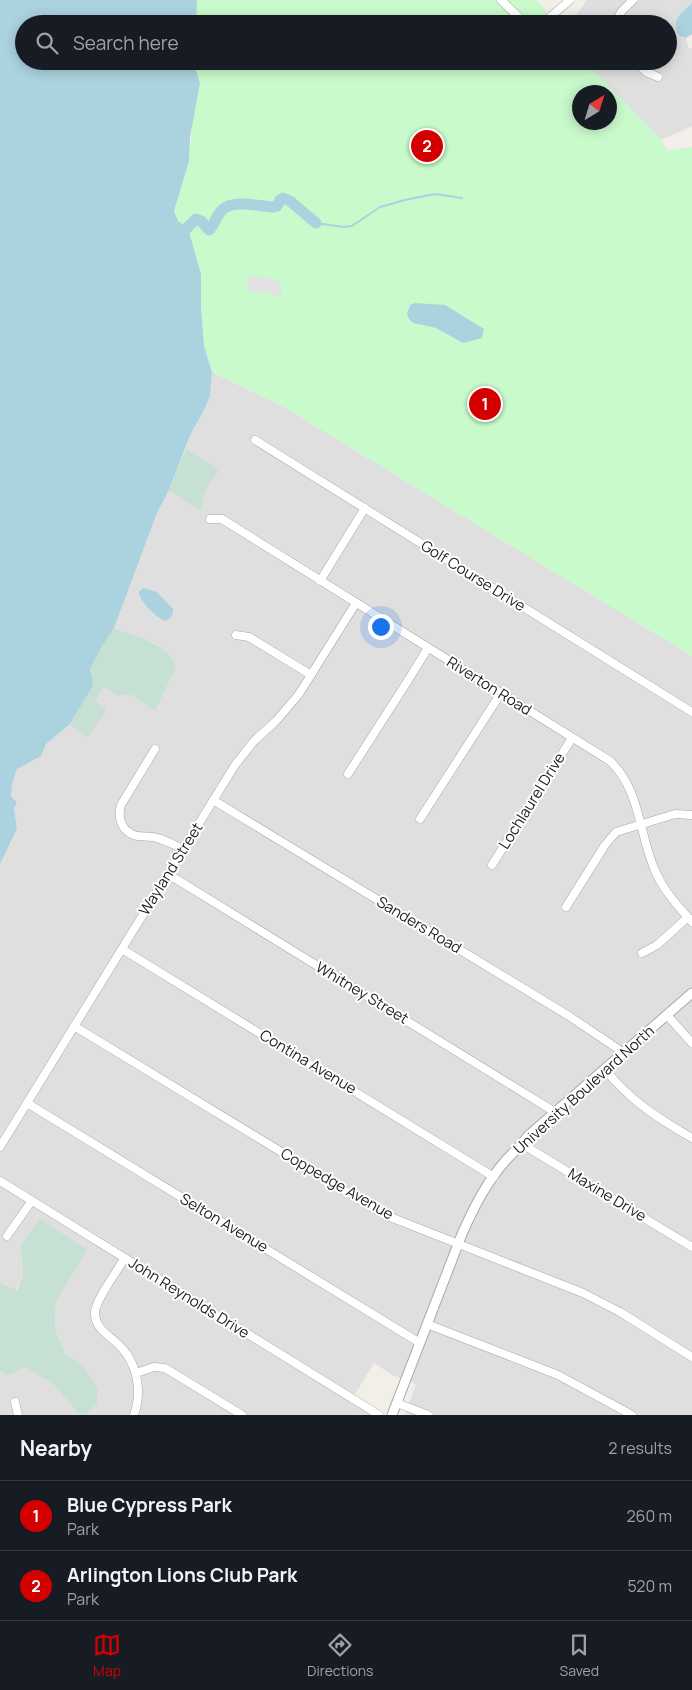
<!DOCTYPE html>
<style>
:root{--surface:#171b24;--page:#20242c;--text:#f1f3f6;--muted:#9ea1a6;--line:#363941;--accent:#d40000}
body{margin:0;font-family:Manrope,sans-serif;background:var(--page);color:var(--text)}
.compass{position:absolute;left:572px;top:85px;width:45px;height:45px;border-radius:50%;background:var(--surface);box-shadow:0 2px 12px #0003;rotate:38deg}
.you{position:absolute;left:380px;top:626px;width:18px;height:18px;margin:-12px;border:4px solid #fff;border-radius:50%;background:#1a73e8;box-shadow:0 0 0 8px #1a73e833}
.badge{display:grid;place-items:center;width:32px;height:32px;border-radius:50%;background:var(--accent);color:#fff;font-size:16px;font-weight:700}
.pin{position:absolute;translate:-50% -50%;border:2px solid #fff;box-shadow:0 1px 5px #0006}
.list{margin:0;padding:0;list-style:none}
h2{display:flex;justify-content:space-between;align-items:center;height:65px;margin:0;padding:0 20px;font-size:21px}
h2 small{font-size:16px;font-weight:400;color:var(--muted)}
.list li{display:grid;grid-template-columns:32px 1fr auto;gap:15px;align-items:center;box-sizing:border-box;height:70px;padding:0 20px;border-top:1px solid var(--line)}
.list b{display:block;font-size:19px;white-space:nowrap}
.list p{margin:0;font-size:16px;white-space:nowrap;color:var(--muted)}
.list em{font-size:16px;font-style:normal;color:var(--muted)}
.icon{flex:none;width:28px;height:28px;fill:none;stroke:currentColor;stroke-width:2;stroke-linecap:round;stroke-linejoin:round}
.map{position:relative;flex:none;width:692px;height:1415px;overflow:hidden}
.search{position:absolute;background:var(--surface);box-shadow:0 2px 12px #0003;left:15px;right:15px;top:15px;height:55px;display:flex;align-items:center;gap:12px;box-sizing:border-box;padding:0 18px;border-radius:28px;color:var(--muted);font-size:19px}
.sheet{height:205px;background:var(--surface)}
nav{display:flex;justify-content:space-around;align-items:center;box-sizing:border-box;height:70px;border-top:1px solid var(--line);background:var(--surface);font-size:14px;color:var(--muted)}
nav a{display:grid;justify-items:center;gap:2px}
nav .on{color:var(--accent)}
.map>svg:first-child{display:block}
</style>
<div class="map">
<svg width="692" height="1415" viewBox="0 0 692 1415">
<rect width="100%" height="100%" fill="#f2efe9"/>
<g fill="#e0dfdf">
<path d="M587 0H692V34L686 38 689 48H692V126L661 140 584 61H668V24H570Z"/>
<path d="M212 372 284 407 692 656V1415H405L416 1384 394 1376 374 1363 352 1399 376 1415H86L97 1404 81 1365 65 1354 55 1328 56 1301 88 1250 21 1245 23 1276 16 1290 0 1283V864L17 829 14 809 17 802 11 796 12 784 17 769 41 756 46 744 70 724 88 737 105 708 95 701 104 686 118 696 131 695 155 711 176 668 159 646 114 628 157 513 169 490 201 511 205 492 217 470 186 448 191 432 203 412 210 396Z"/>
<path d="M25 1367 53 1384 80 1415H0V1370L7 1376Z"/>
</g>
<g fill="#c6e0d4">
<path d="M186 448 218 470 205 492 201 511 169 490Z"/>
<path d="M114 628C134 636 172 645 176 668L155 711 131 695 118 696 104 687 95 701 105 708V712L88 737 70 725 80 707 90 669 101 648Z"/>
<path d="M40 1219 88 1250 56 1301 55 1328 65 1354 81 1365 98 1388 97 1404 86 1415H80L53 1384 25 1367 7 1376 0 1370V1283L17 1290 23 1276 21 1245Z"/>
</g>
<g fill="#c8facc" fill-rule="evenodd">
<path d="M197 0H536L545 9 550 24H196Z"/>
<path d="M193 61H584L661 140 668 151 692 147V656L284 407 212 372 204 346 201 307V274L188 228 178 221 174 211 189 161 193 115ZM580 92H610V122H580Z"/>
</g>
<path fill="#e2e2e2" d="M249 275 273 279 281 284V296L247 290Z"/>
<g fill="#aad3df">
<path d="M0 0H197L196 24H24V61H193L200 83 190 137 189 161 174 211 178 221 188 228 201 274V307L204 346 212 372 210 396 203 412 191 433 169 490 157 513 114 628 101 648 90 669 93 685 70 724 46 744 41 756 17 769 12 784 11 796 17 802 14 809 17 829 0 864Z"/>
<path d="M692 3V34L686 38 678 35C671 18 681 14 692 3Z"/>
<path d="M415 303 445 305 484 329 482 338 463 343 436 328 413 323 409 319 407 314 410 305Z"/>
<path d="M143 588 157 592 173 609C173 615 171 618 166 621 156 618 140 602 139 592Z"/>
</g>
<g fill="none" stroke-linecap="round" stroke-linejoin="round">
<path stroke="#aad3df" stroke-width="2" d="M316 223 343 227 352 226 380 207 405 200 435 194 462 198"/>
<path stroke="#aad3df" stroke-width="11" d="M174 229 183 232 196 219 201 221 209 230C215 224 216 216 222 210 232 199 258 206 272 207L277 206 280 200 283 198 290 201 316 223"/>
<g stroke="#a9a9a9" stroke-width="9">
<g id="minor">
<path d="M501 0 526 24"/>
<path d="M542 24 570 0"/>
<path d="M615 24 621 12 633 0"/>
<path d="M636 61 646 72 658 77"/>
<path d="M255 440 692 712"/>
<path d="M210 519H222L610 761C640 789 639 833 654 868 662 889 677 905 692 922"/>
<path d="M320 581 365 508"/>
<path d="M236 635 249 637 311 675"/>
<path d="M155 749 121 805C117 819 122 832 137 836 144 837 150 836 157 838 166 840 174 845 183 849"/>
<path d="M348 774 407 682 428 648"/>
<path d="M213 800 569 1016 624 1053"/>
<path d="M420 819 501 693"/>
<path d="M492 865 572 738"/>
<path d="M168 874 555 1112"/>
<path d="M566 907 605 845 616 832 675 814 692 815"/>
<path d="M122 949 494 1177"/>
<path d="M642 953 657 945 688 917"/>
<path d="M667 1015 692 1043"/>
<path d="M74 1026 385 1215 583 1293 620 1312 692 1357"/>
<path d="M605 1069C629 1100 659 1119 692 1138"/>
<path d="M27 1103 420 1343"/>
<path d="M522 1144 692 1247"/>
<path d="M0 1147 235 765 254 741 276 721 299 694 356 603"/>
<path d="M0 1181 379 1415"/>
<path d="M7 1236 31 1202"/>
<path d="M124 1259C118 1270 95 1301 95 1312 94 1329 111 1336 121 1347 138 1365 142 1392 134 1415"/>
<path d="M427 1324 558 1375 632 1415"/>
<path d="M136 1373 154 1367 165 1368 242 1415"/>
<path d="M15 1402 18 1415"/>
<path d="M397 1403 428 1415"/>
</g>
</g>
<g stroke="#a9a9a9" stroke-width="11">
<path id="tertiary" d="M392 1415 462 1234C474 1207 487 1181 507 1159 514 1152 522 1144 528 1136L692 993"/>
</g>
<use href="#minor" stroke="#fff" stroke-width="8"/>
<use href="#tertiary" stroke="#fff" stroke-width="9"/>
</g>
<g text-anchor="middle" stroke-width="4" stroke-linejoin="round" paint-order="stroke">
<g font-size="15" fill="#222" stroke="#fff">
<text transform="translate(473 576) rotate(32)" y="5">Golf Course Drive</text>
<text transform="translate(489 686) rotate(32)" y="5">Riverton Road</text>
<text transform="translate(532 801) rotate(-58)" y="5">Lochlaurel Drive</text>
<text transform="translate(171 869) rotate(-58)" y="5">Wayland Street</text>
<text transform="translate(419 925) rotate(31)" y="5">Sanders Road</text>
<text transform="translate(362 993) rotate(31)" y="5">Whitney Street</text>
<text transform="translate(308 1062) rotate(31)" y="5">Contina Avenue</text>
<text transform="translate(584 1090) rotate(-42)" y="5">University Boulevard North</text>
<text transform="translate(337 1184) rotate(30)" y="5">Coppedge Avenue</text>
<text transform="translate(607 1195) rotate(31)" y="5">Maxine Drive</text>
<text transform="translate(224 1223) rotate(31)" y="5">Selton Avenue</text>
<text transform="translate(189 1298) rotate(32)" y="5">John Reynolds Drive</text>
</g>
</g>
</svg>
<svg class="compass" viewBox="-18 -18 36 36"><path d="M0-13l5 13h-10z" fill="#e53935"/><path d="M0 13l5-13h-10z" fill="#9ea1a6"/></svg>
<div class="you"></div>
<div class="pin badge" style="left:485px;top:404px">1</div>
<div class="pin badge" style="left:427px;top:146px">2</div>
<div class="search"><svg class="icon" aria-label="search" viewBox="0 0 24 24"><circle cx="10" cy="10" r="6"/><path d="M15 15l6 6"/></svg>Search here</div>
</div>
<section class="sheet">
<h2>Nearby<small>2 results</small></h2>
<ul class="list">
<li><span class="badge">1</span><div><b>Blue Cypress Park</b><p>Park</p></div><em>260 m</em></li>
<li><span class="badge">2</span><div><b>Arlington Lions Club Park</b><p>Park</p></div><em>520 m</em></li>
</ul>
</section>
<nav>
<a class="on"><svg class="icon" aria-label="map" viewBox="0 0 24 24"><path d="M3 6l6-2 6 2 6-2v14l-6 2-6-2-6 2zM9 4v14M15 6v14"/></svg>Map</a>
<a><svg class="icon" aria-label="directions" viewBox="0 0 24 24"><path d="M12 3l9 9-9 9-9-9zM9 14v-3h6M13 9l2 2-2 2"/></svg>Directions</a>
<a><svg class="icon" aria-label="saved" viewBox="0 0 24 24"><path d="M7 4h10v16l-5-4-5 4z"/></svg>Saved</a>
</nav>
